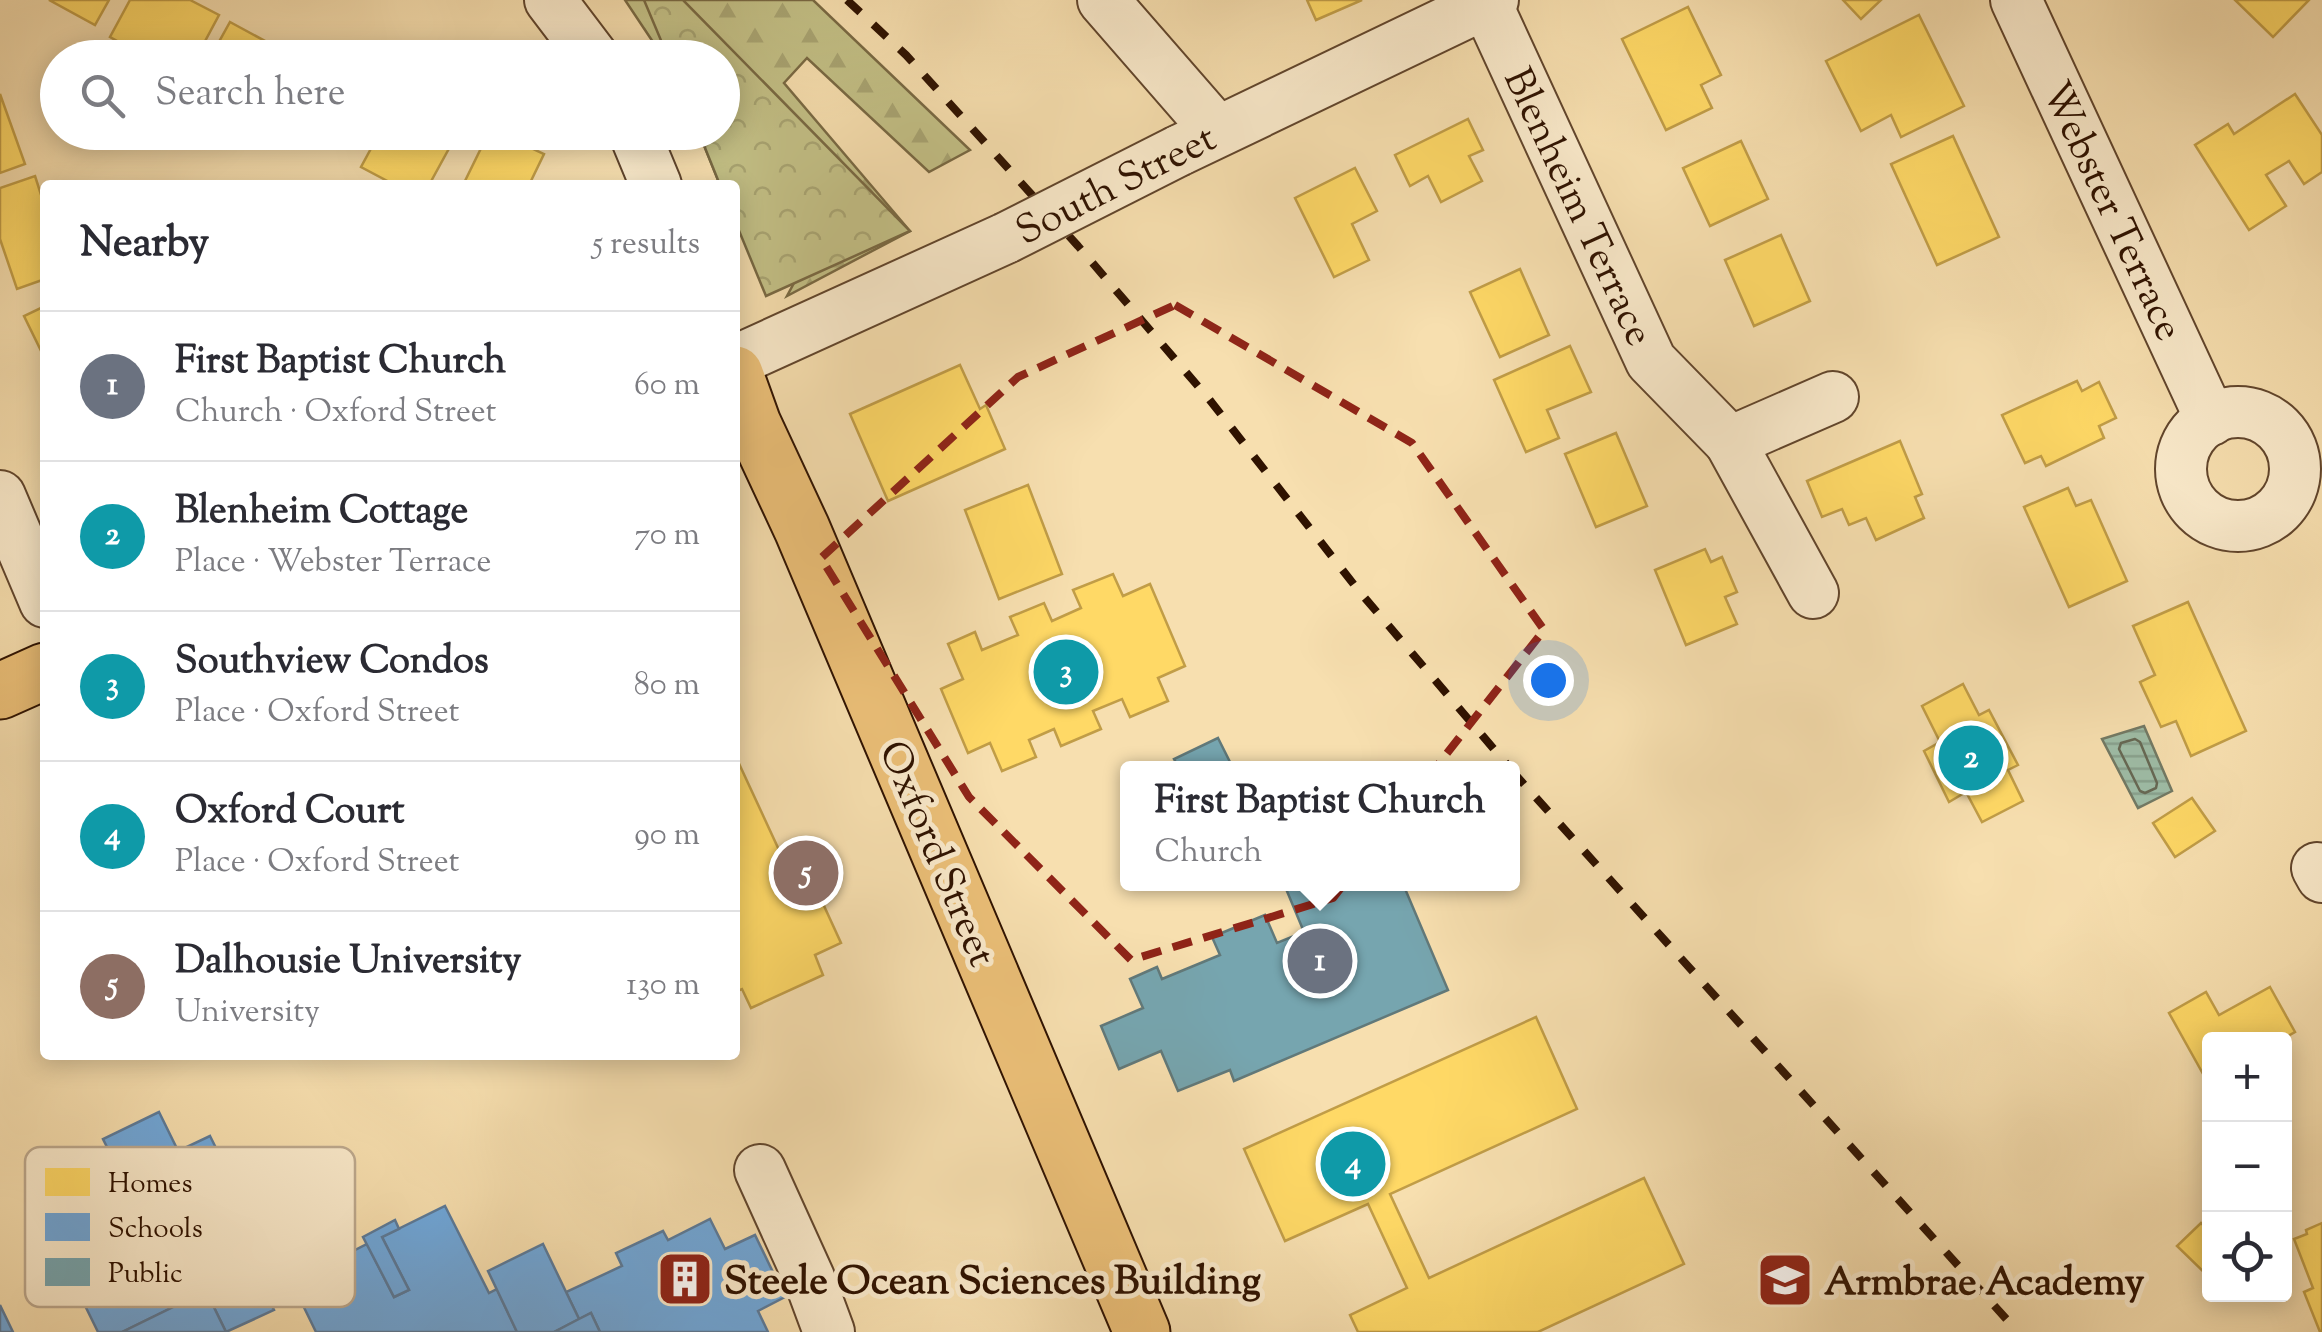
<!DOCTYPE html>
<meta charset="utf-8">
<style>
:root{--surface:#fff;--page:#f7f7f7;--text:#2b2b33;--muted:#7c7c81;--line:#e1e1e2;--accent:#8f2418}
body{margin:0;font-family:"Sorts Mill Goudy",serif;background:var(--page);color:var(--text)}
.controls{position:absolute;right:30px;bottom:30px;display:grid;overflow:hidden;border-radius:10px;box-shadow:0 5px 25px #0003}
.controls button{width:90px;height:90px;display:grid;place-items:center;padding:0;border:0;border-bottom:2px solid var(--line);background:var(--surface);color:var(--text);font:50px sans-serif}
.you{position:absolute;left:1548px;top:680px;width:35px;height:35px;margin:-25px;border:8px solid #fff;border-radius:50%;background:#1a73e8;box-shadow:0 0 0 15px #1a73e833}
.badge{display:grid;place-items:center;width:65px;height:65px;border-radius:50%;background:var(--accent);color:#fff;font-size:32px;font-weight:700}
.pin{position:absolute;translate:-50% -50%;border:5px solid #fff;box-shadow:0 2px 10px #0006}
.popup{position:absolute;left:1120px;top:761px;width:400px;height:130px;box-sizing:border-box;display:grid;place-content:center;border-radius:10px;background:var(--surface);filter:drop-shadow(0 2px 8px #0005);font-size:32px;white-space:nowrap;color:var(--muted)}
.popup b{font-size:38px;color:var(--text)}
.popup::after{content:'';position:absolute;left:50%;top:100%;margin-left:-20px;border:20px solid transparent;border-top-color:var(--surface)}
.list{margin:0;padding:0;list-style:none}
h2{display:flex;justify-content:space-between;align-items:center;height:130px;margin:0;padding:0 40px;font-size:42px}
h2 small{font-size:32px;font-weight:400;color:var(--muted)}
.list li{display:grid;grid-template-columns:65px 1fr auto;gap:30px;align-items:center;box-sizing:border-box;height:150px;padding:0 40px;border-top:2px solid var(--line)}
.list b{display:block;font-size:38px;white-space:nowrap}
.list p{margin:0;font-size:32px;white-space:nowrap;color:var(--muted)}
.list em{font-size:32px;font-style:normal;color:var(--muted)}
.icon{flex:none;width:55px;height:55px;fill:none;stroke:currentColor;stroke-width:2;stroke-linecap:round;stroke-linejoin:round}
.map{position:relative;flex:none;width:2322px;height:1332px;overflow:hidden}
.search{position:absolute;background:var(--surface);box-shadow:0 5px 25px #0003;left:40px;top:40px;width:700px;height:110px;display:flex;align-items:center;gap:25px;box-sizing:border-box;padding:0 35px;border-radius:55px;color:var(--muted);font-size:38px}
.panel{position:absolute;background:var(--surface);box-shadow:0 5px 25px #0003;left:40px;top:180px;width:700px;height:880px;border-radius:10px}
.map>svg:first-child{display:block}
</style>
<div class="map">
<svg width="2322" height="1332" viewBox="0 0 2322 1332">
<defs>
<pattern id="forest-firs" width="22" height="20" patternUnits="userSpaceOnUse" patternTransform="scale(2.5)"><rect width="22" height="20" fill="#c3c086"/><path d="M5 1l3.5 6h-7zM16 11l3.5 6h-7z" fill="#a8a472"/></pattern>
<pattern id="park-crowns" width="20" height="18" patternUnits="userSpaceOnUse" patternTransform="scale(2.5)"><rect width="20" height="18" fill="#c3c086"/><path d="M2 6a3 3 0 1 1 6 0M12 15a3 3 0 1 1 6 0" fill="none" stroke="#a8a472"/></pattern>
<pattern id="water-rules" width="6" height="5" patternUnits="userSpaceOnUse" patternTransform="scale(2.5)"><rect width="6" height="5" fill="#9ebda7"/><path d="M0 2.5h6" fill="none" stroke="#88a18e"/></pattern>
</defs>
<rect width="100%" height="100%" fill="#f7dfaf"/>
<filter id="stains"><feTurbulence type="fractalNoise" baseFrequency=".002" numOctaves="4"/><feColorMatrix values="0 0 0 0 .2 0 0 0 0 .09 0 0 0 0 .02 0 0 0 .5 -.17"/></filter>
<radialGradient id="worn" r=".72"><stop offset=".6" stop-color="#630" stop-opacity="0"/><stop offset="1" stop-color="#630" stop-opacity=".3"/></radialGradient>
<path fill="url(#forest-firs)" stroke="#796943" stroke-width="2.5" d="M625 0H813L970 150 929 172 807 58 784 83 910 231 787 296 794 283 735 221V185H720L699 133 722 132V58L663 57Z"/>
<path fill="url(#park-crowns)" stroke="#796943" stroke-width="2.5" d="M644 0H683L910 231 766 296 735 221V185H720L699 133 722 132V58L668 57Z"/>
<path fill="url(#water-rules)" stroke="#727964" stroke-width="2.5" d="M2144 726 2172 791 2138 808 2102 739Z"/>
<g fill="#ffd966" stroke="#c19d47" stroke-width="2.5">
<path d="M49 0H109L95 25Z"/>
<path d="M130 0H190L219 15 196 58H148L110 37Z"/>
<path d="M1307 0H1362L1316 20Z"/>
<path d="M1843 0H1881L1861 19Z"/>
<path d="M2235 0H2309L2273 37Z"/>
<path d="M1688 7 1721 75 1701 85 1712 108 1666 130 1622 39Z"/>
<path d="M1919 15 1964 106 1901 137 1891 115 1861 131 1826 61Z"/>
<path d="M230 22 278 48 273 58H210Z"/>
<path d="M0 94 25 164 0 173Z"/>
<path d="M2295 94 2322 135V172L2304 184 2289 161 2266 175 2286 206 2249 230 2195 145 2228 124 2234 134Z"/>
<path d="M1468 119 1483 150 1469 156 1482 181 1441 202 1428 176 1410 186 1395 155Z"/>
<path d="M380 132H458L429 185H395L361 167Z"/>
<path d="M489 132H497L544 154 529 185H463Z"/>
<path d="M1953 136 1999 237 1937 265 1891 164Z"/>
<path d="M1741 141 1768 199 1710 226 1683 168Z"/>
<path d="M1355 168 1377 211 1352 224 1369 260 1334 277 1295 198Z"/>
<path d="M35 176 45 207V279L17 289 0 239V188Z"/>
<path d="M1781 235 1810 301 1754 326 1725 260Z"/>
<path d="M1520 269 1549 335 1500 357 1470 292Z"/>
<path d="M45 306V359L24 316Z"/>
<path d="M1570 346 1591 392 1547 410 1559 438 1526 452 1494 380Z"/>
<path d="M960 365 980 409 986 405 1005 449 888 501 850 414Z"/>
<path d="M2077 381 2082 391 2099 382 2116 418 2099 426 2104 438 2046 466 2041 456 2025 463 2002 415Z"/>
<path d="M1616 433 1647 506 1596 527 1565 454Z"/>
<path d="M1900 441 1922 494 1915 497 1924 518 1876 540 1866 518 1849 525 1842 509 1822 517 1807 481Z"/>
<path d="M1028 485 1062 574 999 599 965 510Z"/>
<path d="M2068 488 2076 506 2091 500 2127 581 2069 607 2024 507Z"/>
<path d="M1705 549 1711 562 1722 557 1737 592 1725 597 1737 624 1686 645 1655 570Z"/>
<path d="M1113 574 1123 596 1150 584 1185 666 1158 678 1168 701 1130 717 1122 699 1093 711 1101 729 1061 746 1054 729 1029 740 1036 757 1002 771 990 743 968 753 941 689 963 679 948 644 975 632 982 650 1018 635 1010 617 1044 603 1052 621 1081 608 1073 590Z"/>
<path d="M2188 602 2246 731 2191 756 2176 721 2161 727 2140 682 2155 675 2133 626Z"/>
<path d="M1963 684 1979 715 1989 710 2018 765 2008 770 2023 801 1982 822 1966 792 1949 802 1924 751 1940 742 1922 706Z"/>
<path d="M735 755 792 878 808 871 841 943 815 955 823 975 751 1008 742 989 735 992Z"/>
<path d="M2192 798 2215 831 2175 857 2153 823Z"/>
<path d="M2270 987 2295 1032 2281 1040H2210V1079L2207 1081 2169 1013 2206 992 2219 1015Z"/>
<path d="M1536 1017 1577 1109 1390 1194 1429 1278 1644 1178 1684 1264 1538 1332H1358L1350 1315 1407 1288 1368 1204 1285 1241 1244 1149Z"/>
<path d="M2201 1223 2210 1231V1278L2177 1246Z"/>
<path d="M2322 1223V1332H2320L2304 1292 2313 1288 2294 1239 2307 1234 2306 1230Z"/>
</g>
<g fill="#6fa8dc" stroke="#5c7b9a" stroke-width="2.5">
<path d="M159 1112 186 1167 131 1195 103 1139Z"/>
<path d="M210 1136 242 1200 245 1198 261 1231 240 1241 274 1310 226 1332 206 1291 122 1332H98L40 1214 121 1175 131 1195 186 1167 178 1151Z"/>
<path d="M445 1206 489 1293 497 1289 517 1332H316L294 1287 315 1278 312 1272 367 1244 394 1297 409 1290 382 1237Z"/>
<path d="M710 1219 725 1249 755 1235 785 1297 758 1311 768 1332H600L591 1313 579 1319 566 1292 622 1266 616 1253 663 1231 668 1240Z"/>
<path d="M395 1220 399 1229 382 1237 409 1290 394 1297 363 1237Z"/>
<path d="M543 1244 579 1319 554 1332H517L488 1271Z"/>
<path d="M206 1291 226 1332H122Z"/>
<path d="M0 1305 13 1332H0Z"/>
<path d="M591 1313 600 1332H554L579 1319Z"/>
</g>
<g fill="#76a5af" stroke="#61797a" stroke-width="2.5">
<path d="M1218 738 1233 768H1179L1174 759Z"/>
<path d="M1284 884H1403L1448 990 1234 1081 1230 1070 1178 1091 1161 1051 1119 1069 1101 1026 1143 1008 1130 979 1157 967 1162 979 1220 955 1212 937 1265 915 1277 943 1304 932Z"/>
</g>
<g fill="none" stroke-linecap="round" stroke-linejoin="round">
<path stroke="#666854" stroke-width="2.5" d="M2135 739 2140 742 2157 783 2156 788 2145 793 2140 791 2119 749 2121 743Z"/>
<g stroke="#61452c" stroke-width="54">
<g id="minor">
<path d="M550 0 594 58"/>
<path d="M1103 0 1217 131"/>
<path d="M2016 0 2211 420"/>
<path d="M1486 3 1651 361 1730 442 1833 397"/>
<path d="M634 132 656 185"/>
<path d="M1178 151 1493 0"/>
<path d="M735 361 1006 238"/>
<circle cx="2238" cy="469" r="57"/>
<path d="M1730 442 1813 593"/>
<path d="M0 496 45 602"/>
<path d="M2317 868 2322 877"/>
<path d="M760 1170 809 1278 829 1332"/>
</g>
</g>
<g stroke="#2f1200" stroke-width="59">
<g id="major">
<path d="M735 374 753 424 802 529 1142 1332"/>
<path d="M0 691 45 671"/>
</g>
</g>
<use href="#minor" stroke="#faeacb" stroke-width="50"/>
<use href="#major" stroke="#ecc078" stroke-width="55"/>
<g stroke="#2f1200" stroke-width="8" stroke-dasharray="18 18" stroke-linecap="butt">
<path d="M847 0 906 55 1078 246 1209 399 1359 591 1510 768"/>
<path d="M1512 771 2018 1332"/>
</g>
<g stroke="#61452c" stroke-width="54" stroke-linecap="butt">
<path id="minor-bridge" d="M1006 238 1178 151"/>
</g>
<use href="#minor-bridge" stroke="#faeacb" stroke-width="50"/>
</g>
<path fill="none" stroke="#8f2418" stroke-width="8" stroke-dasharray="20 12" stroke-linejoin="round" d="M1175 305 1412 443 1544 630 1333 898 1131 960 969 797 821 558 1018 377Z"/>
<defs>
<g id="building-square" transform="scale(2.875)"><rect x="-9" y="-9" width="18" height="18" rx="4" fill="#8f2418" stroke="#faeacb"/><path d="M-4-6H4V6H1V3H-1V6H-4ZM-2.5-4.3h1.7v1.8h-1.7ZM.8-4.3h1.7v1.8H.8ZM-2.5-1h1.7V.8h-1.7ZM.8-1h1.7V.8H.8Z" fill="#fff"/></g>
<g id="school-square" transform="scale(2.875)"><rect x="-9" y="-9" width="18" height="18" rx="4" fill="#8f2418" stroke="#faeacb"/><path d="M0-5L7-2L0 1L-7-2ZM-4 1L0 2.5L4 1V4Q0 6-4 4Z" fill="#fff"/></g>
</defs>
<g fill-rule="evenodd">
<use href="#building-square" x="685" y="1279"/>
<use href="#school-square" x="1785" y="1280"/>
</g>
<g text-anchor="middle" stroke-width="10" stroke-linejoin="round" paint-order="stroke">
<g font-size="40" fill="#2f1200" stroke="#faeacb">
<text transform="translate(1115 183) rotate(-27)" y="14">South Street</text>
<text transform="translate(1580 206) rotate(65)" y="14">Blenheim Terrace</text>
<text transform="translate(2114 210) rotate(65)" y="14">Webster Terrace</text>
<text transform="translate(939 853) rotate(67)" y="14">Oxford Street</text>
</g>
<g font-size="40" font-weight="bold" fill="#2f1200" stroke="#faeacb" text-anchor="start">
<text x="724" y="1293">Steele Ocean Sciences Building</text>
<text x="1824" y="1294">Armbrae Academy</text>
</g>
</g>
<rect x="25" y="1147" width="330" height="160" rx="15" fill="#faeacb" stroke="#bda98e" stroke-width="2.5"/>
<rect x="45" y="1168" width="45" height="28" fill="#ffd966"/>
<rect x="45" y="1213" width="45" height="28" fill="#6fa8dc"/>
<rect x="45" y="1258" width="45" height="28" fill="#76a5af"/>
<g font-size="28" fill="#2f1200">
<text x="108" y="1192">Homes</text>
<text x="108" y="1237">Schools</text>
<text x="108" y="1282">Public</text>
</g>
<rect width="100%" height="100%" filter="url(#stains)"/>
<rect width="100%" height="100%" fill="url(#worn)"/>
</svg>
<div class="controls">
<button>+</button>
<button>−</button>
<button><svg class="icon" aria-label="locate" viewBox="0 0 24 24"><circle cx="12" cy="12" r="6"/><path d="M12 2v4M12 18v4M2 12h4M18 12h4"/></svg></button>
</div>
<div class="you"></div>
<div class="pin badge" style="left:1320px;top:961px;background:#6b7280">1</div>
<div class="popup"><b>First Baptist Church</b>Church</div>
<div class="pin badge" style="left:1971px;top:758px;background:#0f9aa8">2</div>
<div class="pin badge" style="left:1066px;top:672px;background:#0f9aa8">3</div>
<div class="pin badge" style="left:1353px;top:1164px;background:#0f9aa8">4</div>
<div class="pin badge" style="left:806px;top:873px;background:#8d6e63">5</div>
<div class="search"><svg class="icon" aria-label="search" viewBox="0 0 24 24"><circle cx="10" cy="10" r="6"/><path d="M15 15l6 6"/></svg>Search here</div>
<section class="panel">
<h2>Nearby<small>5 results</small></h2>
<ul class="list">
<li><span class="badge" style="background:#6b7280">1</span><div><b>First Baptist Church</b><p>Church · Oxford Street</p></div><em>60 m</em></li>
<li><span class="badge" style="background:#0f9aa8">2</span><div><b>Blenheim Cottage</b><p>Place · Webster Terrace</p></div><em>70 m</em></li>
<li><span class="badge" style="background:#0f9aa8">3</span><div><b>Southview Condos</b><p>Place · Oxford Street</p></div><em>80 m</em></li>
<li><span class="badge" style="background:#0f9aa8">4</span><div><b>Oxford Court</b><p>Place · Oxford Street</p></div><em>90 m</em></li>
<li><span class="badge" style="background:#8d6e63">5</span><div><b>Dalhousie University</b><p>University</p></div><em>130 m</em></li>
</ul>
</section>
</div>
